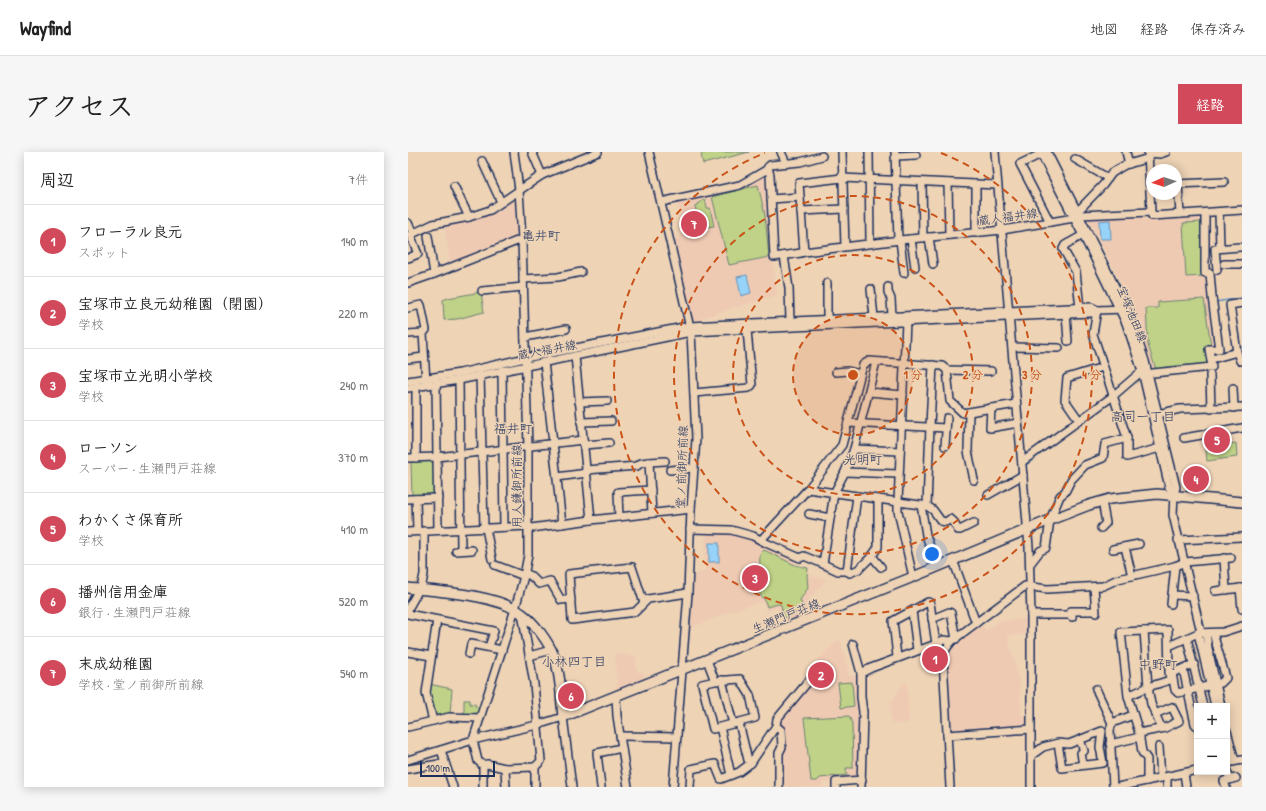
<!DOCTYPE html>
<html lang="ja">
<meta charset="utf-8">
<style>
:root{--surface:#fff;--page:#f6f6f6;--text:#222;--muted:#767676;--line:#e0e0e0;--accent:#d1495b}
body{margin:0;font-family:"Patrick Hand","Klee One",sans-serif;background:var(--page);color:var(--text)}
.controls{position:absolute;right:12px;bottom:12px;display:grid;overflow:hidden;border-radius:0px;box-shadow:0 2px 10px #0003}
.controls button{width:36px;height:36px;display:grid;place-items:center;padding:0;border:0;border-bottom:1px solid var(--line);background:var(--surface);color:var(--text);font:20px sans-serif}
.compass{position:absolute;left:738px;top:12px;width:36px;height:36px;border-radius:50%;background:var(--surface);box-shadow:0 2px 10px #0003;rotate:267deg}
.scale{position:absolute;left:12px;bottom:10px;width:75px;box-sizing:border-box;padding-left:4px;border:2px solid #1b2f5e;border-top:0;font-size:11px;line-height:14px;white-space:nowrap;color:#1b2f5e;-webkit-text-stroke:3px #eed3b5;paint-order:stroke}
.you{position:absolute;left:524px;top:402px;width:14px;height:14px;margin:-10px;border:3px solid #fff;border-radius:50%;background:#1a73e8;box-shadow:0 0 0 6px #1a73e833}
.badge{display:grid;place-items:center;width:26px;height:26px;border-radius:50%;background:var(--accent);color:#fff;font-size:13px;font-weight:700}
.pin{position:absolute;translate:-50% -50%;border:2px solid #fff;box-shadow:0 1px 4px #0006}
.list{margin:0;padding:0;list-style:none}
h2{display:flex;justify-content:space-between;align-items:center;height:52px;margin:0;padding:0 16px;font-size:17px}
h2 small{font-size:13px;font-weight:400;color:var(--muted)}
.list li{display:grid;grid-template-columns:26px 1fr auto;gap:12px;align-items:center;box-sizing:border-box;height:72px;padding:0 16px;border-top:1px solid var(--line)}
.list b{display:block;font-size:15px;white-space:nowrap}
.list p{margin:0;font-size:13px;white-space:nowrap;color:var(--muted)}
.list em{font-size:13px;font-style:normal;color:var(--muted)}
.map{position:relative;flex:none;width:834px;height:635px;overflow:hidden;border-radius:0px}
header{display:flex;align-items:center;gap:24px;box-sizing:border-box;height:56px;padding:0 20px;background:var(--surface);border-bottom:1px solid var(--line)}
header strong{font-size:19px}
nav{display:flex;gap:22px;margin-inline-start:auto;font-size:14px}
.intro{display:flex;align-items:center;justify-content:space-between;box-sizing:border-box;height:96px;padding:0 24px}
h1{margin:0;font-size:28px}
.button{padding:10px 18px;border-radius:0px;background:var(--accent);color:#fff;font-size:14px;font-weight:700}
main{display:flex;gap:24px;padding:0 24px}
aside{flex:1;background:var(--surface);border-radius:0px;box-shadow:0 2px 10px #0003}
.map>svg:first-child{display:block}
</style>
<header>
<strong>Wayfind</strong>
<nav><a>地図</a><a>経路</a><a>保存済み</a></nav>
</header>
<div class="intro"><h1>アクセス</h1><a class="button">経路</a></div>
<main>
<aside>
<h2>周辺<small>7件</small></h2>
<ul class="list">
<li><span class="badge">1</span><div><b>フローラル良元</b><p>スポット</p></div><em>140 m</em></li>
<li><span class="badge">2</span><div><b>宝塚市立良元幼稚園（閉園）</b><p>学校</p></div><em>220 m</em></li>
<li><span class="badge">3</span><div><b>宝塚市立光明小学校</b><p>学校</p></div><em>240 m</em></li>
<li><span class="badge">4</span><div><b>ローソン</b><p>スーパー · 生瀬門戸荘線</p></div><em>370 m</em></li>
<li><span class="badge">5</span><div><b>わかくさ保育所</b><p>学校</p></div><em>410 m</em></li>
<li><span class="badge">6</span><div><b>播州信用金庫</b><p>銀行 · 生瀬門戸荘線</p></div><em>520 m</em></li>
<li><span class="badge">7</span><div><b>末成幼稚園</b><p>学校 · 堂ノ前御所前線</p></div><em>540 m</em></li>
</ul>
</aside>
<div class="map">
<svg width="834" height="635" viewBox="0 0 834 635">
<rect width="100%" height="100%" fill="#eed3b5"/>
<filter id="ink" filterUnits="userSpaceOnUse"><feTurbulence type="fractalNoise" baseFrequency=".025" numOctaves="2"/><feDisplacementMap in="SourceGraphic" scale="8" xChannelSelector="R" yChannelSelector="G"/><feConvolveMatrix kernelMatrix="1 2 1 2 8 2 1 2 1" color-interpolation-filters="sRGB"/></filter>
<g filter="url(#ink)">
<g fill="#efcab3">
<path d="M360 19 364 106 369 143 296 165 289 170 283 168 265 89 276 82 269 50 302 44 334 36Z"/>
<path d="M109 43 111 86 43 114 36 72 61 68Z"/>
<path d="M681 64H735L737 68 792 65 793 70 796 69 800 122 809 195 800 197 803 212 746 219 733 179 734 175 732 167 727 165 717 139 679 65Z"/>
<path d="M298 380 326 381 388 407 387 412 401 416V423L418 428 401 447 402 460 374 470 370 455 359 459 355 449 323 459 282 476 286 423 297 419Z"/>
<path d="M621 467V482L600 484 601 492 608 513 609 524H611L613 563H621L620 575 543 578 539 508 544 496 574 473 578 479 591 469Z"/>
<path d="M430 488 433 489 441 524 449 523 452 534V626L414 630V635H373L370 573 371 568 406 524 409 509Z"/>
<path d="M207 501 228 505 229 520 236 521 237 526 209 537Z"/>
<path d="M499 530 501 569 499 571 483 572 482 549 485 548 494 533Z"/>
</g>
<g fill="#bfd287" stroke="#6d8072">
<path d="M298 0H341L295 12 293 2Z"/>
<path d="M350 33 357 63 361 105 321 113 304 45Z"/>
<path d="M297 47 299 56H302L306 74 292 76 287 54Z"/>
<path d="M796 70V124L778 125 775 71Z"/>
<path d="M73 140 76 160 49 167 36 168 35 148 40 146Z"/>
<path d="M796 147 803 194 799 213 748 218 740 193 738 156H750V150Z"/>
<path d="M828 291 829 305 799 309 798 298 800 295Z"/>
<path d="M27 308 28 344 4 345 3 310Z"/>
<path d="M356 398 387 413 400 416 399 424 400 436 392 448 396 457 376 466 373 453 370 452 359 455 356 446H354L351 440 352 402Z"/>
<path d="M444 530 446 554 433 556 430 531Z"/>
<path d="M21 532 44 537 42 562 27 565 19 541Z"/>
<path d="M56 548H62V552H67L68 555 73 556 71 563H56Z"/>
<path d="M441 564 444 571 445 616H438L439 623 412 626 409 629H403L396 566Z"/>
</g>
<g fill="#97d3f8" stroke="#6591ba">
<path d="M702 68 703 87H692L691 69Z"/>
<path d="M339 123 343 141 333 144 329 125Z"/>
<rect x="301" y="391" width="10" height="19"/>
</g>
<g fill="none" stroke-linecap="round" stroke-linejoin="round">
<g stroke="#6591ba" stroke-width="1.5">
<path d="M807 150 834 146"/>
<path d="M122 209 168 200"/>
<path d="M94 215 115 211"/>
<path d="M618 313 643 293"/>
</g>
<g stroke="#1b2f5e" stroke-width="10">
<g id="minor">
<path d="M124 0 134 23"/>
<path d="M241 0 283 180 288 287 283 357 280 441 265 635"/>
<path d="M373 0 378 11"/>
<path d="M434 0 437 94"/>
<path d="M461 0 462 91"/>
<path d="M487 0 490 88"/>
<path d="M587 0 621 395 623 463V635"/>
<path d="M632 0 686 105 718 171 734 219 761 335 766 343"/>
<path d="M639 0 721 162 737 209 768 335 766 343 765 363 793 480"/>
<path d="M718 0 721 12"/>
<path d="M740 0 743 60"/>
<path d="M741 1 752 2 758 0"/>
<path d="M633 2 612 12 642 70"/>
<path d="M488 4 508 3"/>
<path d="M667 7 700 26"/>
<path d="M74 9 93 50"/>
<path d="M360 15 362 23 366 105 393 101 396 100 492 88 594 78 666 66 671 63 743 60 744 64 834 58"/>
<path d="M514 30 515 86"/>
<path d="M540 31 541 83"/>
<path d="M768 32 816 30"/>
<path d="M770 32 772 62"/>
<path d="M46 34 61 65"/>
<path d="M363 47 392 45"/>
<path d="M253 50 332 33 358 18 362 13 392 10 414 4"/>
<path d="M672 57 695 33 704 21 710 17 717 13 741 6"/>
<path d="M393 59 436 57"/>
<path d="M811 60 812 96"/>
<path d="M0 71 5 81"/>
<path d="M568 81V32"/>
<path d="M20 84 26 122"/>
<path d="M521 85 525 112"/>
<path d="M503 87 507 115"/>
<path d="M492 88 496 121"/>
<path d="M396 100 391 31 434 26 589 33"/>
<path d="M376 104 381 136 382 169"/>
<path d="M0 106 10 102 2 83 25 72 61 65 82 58 134 23 190 0"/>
<path d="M816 112H834"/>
<path d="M809 118 807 97 832 95"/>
<path d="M115 127 150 125 173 120"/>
<path d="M0 131 26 122 114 87"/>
<path d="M480 135V140L483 147 484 164"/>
<path d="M463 137 466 165"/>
<path d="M74 139 115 135"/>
<path d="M834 151 822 153 829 200 832 209 834 208"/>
<path d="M0 156 13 153 18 178 15 181 18 230"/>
<path d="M672 156 668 120 655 97 657 93 675 83"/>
<path d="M689 158 685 182 719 286V305L752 296"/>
<path d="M658 162 660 189"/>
<path d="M419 168V131"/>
<path d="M498 170 490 350V359L505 425"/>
<path d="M0 182 15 181"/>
<path d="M117 185 158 177"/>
<path d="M604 195 651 196"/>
<path d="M167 204 183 368"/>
<path d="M0 207 16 205"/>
<path d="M804 207 829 200"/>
<path d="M136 210 154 372"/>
<path d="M94 218 96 375"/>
<path d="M539 218 583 219"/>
<path d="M428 220 440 219 452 222"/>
<path d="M745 221 804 215 801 197H811L804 145 802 121H797V61"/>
<path d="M72 223 76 376"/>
<path d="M802 223 803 257"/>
<path d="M51 228 53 398"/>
<path d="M0 229 52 221 117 206 281 174 683 155 689 158 718 157"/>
<path d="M28 231 30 378"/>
<path d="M8 234V306"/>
<path d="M0 236 51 228 283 180 683 161 689 158"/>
<path d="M825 236 826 256"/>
<path d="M461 240 495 243"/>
<path d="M286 241 341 236 344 233 339 178"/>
<path d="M171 250 199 249"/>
<path d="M583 256 582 276 610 271"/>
<path d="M561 260 560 299 566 328"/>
<path d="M750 262 772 257 834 255"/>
<path d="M671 268 657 248 659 226 695 215"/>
<path d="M173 270 203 269"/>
<path d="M440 271 538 276"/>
<path d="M776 286 834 276"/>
<path d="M176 293 201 291"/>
<path d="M537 294 539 266"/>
<path d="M446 297 492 299"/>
<path d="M0 306 29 305 175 288"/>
<path d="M241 310 257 309"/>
<path d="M614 310 705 244 734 219"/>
<path d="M178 318 229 314 233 311 241 310 244 361"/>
<path d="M262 318 286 316"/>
<path d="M437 320 490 322"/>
<path d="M149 325 179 321"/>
<path d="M400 337 519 354 525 358 533 369 538 370 542 367 545 369 550 378H552L566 371"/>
<path d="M580 343 615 323"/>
<path d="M0 347 30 346"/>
<path d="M8 347 9 379"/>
<path d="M470 347V395L464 404 473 415"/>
<path d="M513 353 518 383 529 415"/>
<path d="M519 354 522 274 525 213"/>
<path d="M401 362 422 366"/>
<path d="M211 365 210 340 243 338"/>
<path d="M78 376 84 407"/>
<path d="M693 376 698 371 694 349"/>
<path d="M282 377 323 378 345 384 358 391 392 406 396 404 415 412 426 341 437 320 446 297 468 210"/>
<path d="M0 380 120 374 123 376 183 368 283 357"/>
<path d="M353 388 400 337 434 293 455 213 461 209 534 214 539 218 542 249 555 261 608 252"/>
<path d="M770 388 834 385"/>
<path d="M717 395 724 424"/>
<path d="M705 397 731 392"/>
<path d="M48 399 64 398"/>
<path d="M816 406 818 438"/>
<path d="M545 408 568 471"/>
<path d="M415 412 430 419H439L449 344"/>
<path d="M622 412 632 399 638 396 642 368 652 344 657 340 663 328 677 313 695 306 697 292 719 286"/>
<path d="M87 413 116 424"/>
<path d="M439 419 442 421 451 417 464 404"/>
<path d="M117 421 123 424 131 432 142 429 153 448 163 447"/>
<path d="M686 435 688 461"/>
<path d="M832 436 834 457"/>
<path d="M807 439 834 436"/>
<path d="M764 443 785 444"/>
<path d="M236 451 224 415 161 422 164 468 227 460 240 447 280 441"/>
<path d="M763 452 767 414"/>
<path d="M0 457 14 432 16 422V379"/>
<path d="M504 459 509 498"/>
<path d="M114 461 126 532 133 609 127 615V635"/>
<path d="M0 462 86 479 81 495"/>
<path d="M623 463H664"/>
<path d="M664 465 663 459H687"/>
<path d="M524 467 541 460 543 461 548 487"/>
<path d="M736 479 740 535 743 552 753 575"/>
<path d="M790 481 807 554"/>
<path d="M798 481 800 496 813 554"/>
<path d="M779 486 795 554"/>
<path d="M445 492 453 521"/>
<path d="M761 494 790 481 815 480 834 474"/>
<path d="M0 500 23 504"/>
<path d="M61 502 63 492 94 498"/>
<path d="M121 504 143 498"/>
<path d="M489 505 485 469 520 450 522 451 528 492"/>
<path d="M299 508 307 529 332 527 342 543 347 566 305 577 294 532 307 529"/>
<path d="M786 512 764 521 767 538 770 541 808 532 813 531 818 526 805 481"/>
<path d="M775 517 787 572 789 574"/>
<path d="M314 528 325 572"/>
<path d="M688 537 704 571"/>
<path d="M208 544 209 564 220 635"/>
<path d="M720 544 740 535 762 528 761 520 760 478 713 480 720 544 731 581 734 600 739 607V629"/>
<path d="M25 569 18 541 29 468"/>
<path d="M331 571 340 608 343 611"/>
<path d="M368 574 373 578 374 595 371 601V635"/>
<path d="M0 575 41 565 72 566"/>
<path d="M312 575 323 623"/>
<path d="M819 579 827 609"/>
<path d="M731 581 757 576 771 569 764 555 747 562"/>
<path d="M539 583 623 577"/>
<path d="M213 584 269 585"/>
<path d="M65 588 107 457 116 424 120 403V295L114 87 111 38 106 0"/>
<path d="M65 588 70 609 75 613V635"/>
<path d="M672 588 676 599 673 601 675 613"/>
<path d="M702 592 732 585"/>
<path d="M751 595 753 626"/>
<path d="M33 598 45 635"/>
<path d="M624 603 635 595 650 591 661 592 694 579 692 595 695 611 654 616 650 591"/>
<path d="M0 608 65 588 129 573 155 565 164 635"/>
<path d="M819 611 834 608"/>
<path d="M75 613 79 612 97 616 127 615"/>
<path d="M97 616 98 635"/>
<path d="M0 617 37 611"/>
<path d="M819 619 822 628"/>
<path d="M776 621 778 635"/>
<path d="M193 635 189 601 214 596"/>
<path d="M282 635 283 617 307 612 313 627 331 620 343 611 368 574 369 567 404 525"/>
<path d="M428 635V630L454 628"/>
<path d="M453 635 455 560 453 545V521L463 516 528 492 535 488 544 489 617 434 639 437 695 434 710 427 767 414 777 410 823 406"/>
<path d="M542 635 535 507 538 497 544 489"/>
<path d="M705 635 702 578 704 571 725 563"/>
<path d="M710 635 789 618"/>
<path d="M759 635V625"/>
<path d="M818 635 816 629 828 626"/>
</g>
</g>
<g stroke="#1b2f5e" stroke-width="12">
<path id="major" d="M0 436C32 440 87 442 113 461 126 470 140 489 146 504 153 523 153 545 155 565L505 425 642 368 681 353 702 347 749 342 834 350"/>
</g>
<use href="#minor" stroke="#eed3b5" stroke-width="7"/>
<use href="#major" stroke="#eed3b5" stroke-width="9"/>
</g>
</g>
<circle cx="445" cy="223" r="60" fill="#c95318" fill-opacity=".12"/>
<g fill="none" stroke="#c95318" stroke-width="2" stroke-dasharray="7 5">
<circle cx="445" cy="223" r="60"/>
<circle cx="445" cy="223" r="120"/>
<circle cx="445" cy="223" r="179"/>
<path d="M533 1A239 239 0 1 1 357 1"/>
</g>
<g text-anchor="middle" stroke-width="3" stroke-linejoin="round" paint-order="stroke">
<g font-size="12" fill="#1b2f5e" stroke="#eed3b5">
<text transform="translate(600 65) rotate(-8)" y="4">蔵人福井線</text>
<text transform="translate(724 162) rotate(68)" y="4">宝塚池田線</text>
<text transform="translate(139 198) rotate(-11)" y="4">蔵人福井線</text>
<text transform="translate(274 315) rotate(-88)" y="4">堂ノ前御所前線</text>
<text transform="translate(109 334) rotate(-90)" y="4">用人鎌御所前線</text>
<text transform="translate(378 464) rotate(-22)" y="4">生瀬門戸荘線</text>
</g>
<g font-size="13" fill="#1b2f5e" stroke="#eed3b5">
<text x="133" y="88">亀井町</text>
<text x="735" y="269">高司一丁目</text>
<text x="105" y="281">福井町</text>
<text x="455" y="312">光明町</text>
<text x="166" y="514">小林四丁目</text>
<text x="750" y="517">中野町</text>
</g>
</g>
<circle cx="445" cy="223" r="6" fill="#c95318" stroke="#eed3b5" stroke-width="2"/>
<g font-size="12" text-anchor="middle" font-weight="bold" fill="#c95318" stroke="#eed3b5" stroke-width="3" stroke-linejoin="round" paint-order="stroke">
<text x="505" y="227">1 分</text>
<text x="565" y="227">2 分</text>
<text x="624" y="227">3 分</text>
<text x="684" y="227">4 分</text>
</g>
</svg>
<div class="controls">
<button>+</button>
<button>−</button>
</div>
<svg class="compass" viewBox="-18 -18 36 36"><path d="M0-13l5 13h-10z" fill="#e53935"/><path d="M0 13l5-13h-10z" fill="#767676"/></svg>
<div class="scale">100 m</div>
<div class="you"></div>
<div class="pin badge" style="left:527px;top:507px">1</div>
<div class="pin badge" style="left:413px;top:523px">2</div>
<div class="pin badge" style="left:347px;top:426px">3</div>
<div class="pin badge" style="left:788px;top:327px">4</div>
<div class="pin badge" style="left:809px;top:288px">5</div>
<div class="pin badge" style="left:163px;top:544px">6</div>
<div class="pin badge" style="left:286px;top:72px">7</div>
</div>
</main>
